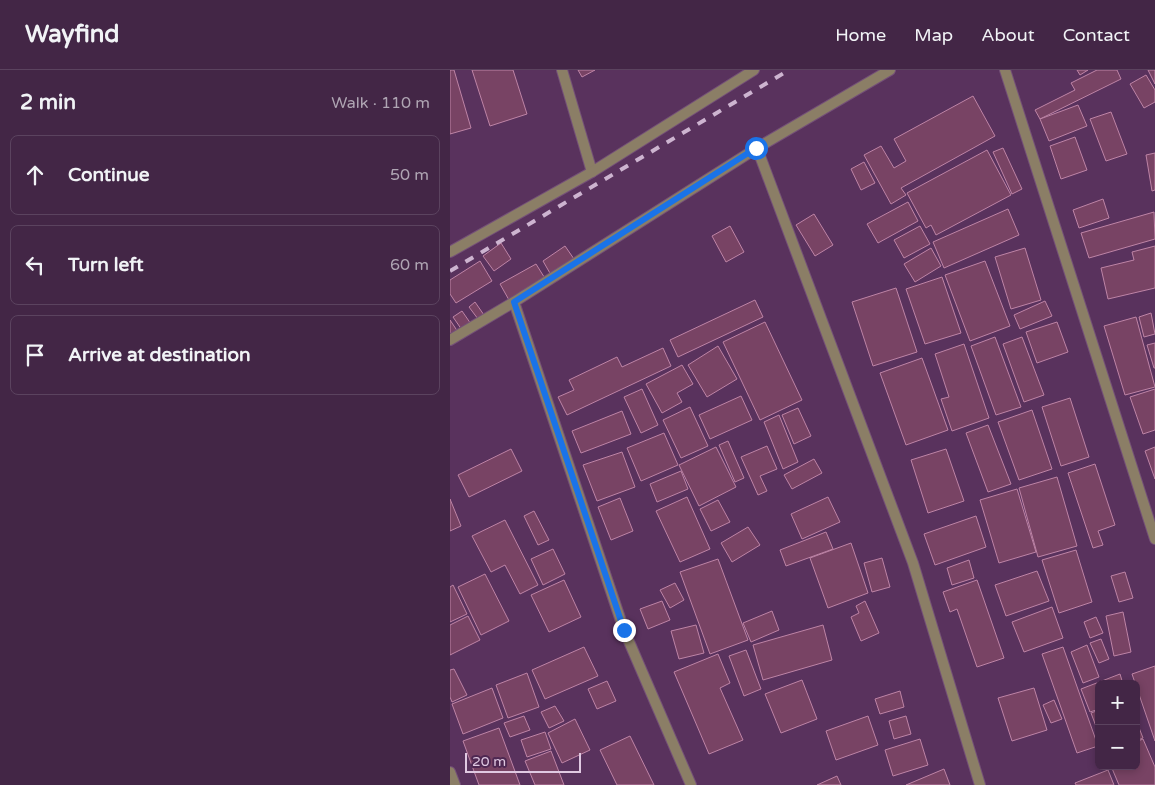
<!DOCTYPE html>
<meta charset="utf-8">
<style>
:root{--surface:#432646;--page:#4d3251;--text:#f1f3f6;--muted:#afa5b3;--line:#5b435f}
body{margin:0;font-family:"Varela Round",sans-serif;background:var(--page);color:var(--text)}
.controls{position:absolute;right:15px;bottom:15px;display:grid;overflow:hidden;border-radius:8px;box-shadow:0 2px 8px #0003}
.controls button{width:45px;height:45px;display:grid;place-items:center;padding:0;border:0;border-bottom:1px solid var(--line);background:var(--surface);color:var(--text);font:25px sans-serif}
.scale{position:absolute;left:15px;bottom:12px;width:116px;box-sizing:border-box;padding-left:5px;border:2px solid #e0c9e2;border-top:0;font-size:14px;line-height:18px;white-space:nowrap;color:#e0c9e2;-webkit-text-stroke:4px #4e2852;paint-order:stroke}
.stop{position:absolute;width:15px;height:15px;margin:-11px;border:4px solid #1a73e8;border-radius:50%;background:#fff}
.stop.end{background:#1a73e8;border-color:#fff;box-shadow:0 1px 5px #0008}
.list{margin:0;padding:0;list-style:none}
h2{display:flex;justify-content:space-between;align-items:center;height:65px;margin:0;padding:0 20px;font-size:21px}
h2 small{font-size:16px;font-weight:400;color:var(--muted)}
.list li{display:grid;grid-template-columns:32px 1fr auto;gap:15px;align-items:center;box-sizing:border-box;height:80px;margin:0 10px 10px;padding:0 10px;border:1px solid var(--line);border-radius:8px}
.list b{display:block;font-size:19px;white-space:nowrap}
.list em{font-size:16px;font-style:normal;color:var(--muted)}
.icon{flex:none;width:28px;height:28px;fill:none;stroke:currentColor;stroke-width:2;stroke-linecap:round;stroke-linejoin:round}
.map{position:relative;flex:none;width:705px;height:715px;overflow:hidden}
header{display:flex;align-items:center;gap:30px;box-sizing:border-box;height:70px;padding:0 25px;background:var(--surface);border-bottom:1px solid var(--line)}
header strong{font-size:24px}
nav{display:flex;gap:28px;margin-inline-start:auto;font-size:18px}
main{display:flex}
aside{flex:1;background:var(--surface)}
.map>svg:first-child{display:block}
</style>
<header>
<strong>Wayfind</strong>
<nav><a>Home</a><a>Map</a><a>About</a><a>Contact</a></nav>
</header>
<main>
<aside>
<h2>2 min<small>Walk · 110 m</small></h2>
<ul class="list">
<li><svg class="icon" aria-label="ahead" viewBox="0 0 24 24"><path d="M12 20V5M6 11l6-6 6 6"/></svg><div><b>Continue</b></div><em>50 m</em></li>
<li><svg class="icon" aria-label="left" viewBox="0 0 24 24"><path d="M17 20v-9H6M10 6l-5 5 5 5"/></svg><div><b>Turn left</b></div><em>60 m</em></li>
<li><svg class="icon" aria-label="arrive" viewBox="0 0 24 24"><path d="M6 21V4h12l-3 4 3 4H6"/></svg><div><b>Arrive at destination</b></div></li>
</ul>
</aside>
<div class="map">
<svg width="705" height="715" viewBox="0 0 705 715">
<rect width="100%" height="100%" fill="#59325d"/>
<g fill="#784364" stroke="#be84a6">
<path d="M0 0H4L21 58 0 64Z"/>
<path d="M22 0H63L77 44 40 56Z"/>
<path d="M128 0H145L132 7Z"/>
<path d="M627 0H638L630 5Z"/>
<path d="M647 0H667L671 9 590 49 585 40 625 20 621 13Z"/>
<path d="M698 0H705V14Z"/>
<path d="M696 5 705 20V32L694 38 680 14Z"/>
<path d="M523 26 545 66 451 118 456 125 441 134 414 85 431 76 444 98 456 91 444 69Z"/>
<path d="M628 35 637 56 599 71 590 49Z"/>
<path d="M661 42 677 84 656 91 640 49Z"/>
<path d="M625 67 637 100 611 109 600 76Z"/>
<path d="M553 78 572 119 562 124 543 82Z"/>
<path d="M537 80 561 125 486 165 481 155 476 158 457 123Z"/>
<path d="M705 83V120L702 121 696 85Z"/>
<path d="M414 92 425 113 411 120 401 99Z"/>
<path d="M653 129 659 148 629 158 623 140Z"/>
<path d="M458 132 468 151 428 173 417 154Z"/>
<path d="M558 139 569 165 494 198 483 172Z"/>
<path d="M704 142 705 169 639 188 631 163Z"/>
<path d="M364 144 383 175 365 186 346 155Z"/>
<path d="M280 156 294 182 276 192 262 166Z"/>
<path d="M470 156 480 174 454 188 444 170Z"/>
<path d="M51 173 61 189 44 201 33 186Z"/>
<path d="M115 176 124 189 101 205 93 191Z"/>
<path d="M705 176V218L658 229 651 198 684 190 682 182Z"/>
<path d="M481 178 491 196 465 212 454 194Z"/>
<path d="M575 178 591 230 561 239 545 187Z"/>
<path d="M30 191 42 211 6 233 0 224V210Z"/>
<path d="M535 191 560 256 520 271 495 205Z"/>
<path d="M86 194 96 210 59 230 50 214Z"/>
<path d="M492 207 511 263 475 274 456 219Z"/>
<path d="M446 218 467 282 423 296 402 232Z"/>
<path d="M305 230 313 247 228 287 220 270Z"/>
<path d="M595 231 602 246 570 259 564 245Z"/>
<path d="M25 232 34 245 28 249 19 237Z"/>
<path d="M12 241 21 254 12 260 3 247Z"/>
<path d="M701 243 705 264 694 267 689 247Z"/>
<path d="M686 247 705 317 675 325 654 256Z"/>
<path d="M0 250 8 262 0 267Z"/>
<path d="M315 252 352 330 310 350 273 272Z"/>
<path d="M607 252 618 282 587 293 576 262Z"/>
<path d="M545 267 571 337 546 345 521 276Z"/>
<path d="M572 267 594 325 574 332 553 274Z"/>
<path d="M705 273V298H704L697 275Z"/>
<path d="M514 274 539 348 502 361 491 329 499 327 485 284Z"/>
<path d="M268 276 287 309 257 327 238 295Z"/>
<path d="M213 278 221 296 117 345 108 327 124 320 119 310 167 287 172 297Z"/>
<path d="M472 288 498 360 456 375 430 303Z"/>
<path d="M232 295 243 314 227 323 232 332 212 343 196 314Z"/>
<path d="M192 319 208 355 191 363 174 327Z"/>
<path d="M705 319V360L693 364 680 327Z"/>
<path d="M291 326 302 350 260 369 249 345Z"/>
<path d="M620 328 639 387 611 396 592 337Z"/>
<path d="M240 337 258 376 231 388 213 350Z"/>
<path d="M348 338 361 366 344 374 332 345Z"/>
<path d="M582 340 602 399 569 410 548 352Z"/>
<path d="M172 341 181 364 131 383 122 361Z"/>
<path d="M329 345 348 392 333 399 314 352Z"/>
<path d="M538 355 561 414 538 422 516 363Z"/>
<path d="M214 363 228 395 191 411 177 378Z"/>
<path d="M278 371 294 408 285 412 269 375Z"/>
<path d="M317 376 327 399 310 406 317 421 308 425 291 387Z"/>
<path d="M266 377 286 417 249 436 229 395Z"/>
<path d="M705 377V409L695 381Z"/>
<path d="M61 379 72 401 19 427 8 405Z"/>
<path d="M496 379 514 431 478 443 461 390Z"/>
<path d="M172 382 185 417 147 431 133 395Z"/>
<path d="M364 389 372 403 342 419 334 405Z"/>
<path d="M645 394 665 455 648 461 653 475 643 478 618 403Z"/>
<path d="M231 401 238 419 207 432 200 414Z"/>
<path d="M607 407 627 476 588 487 569 418Z"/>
<path d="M567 419 586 482 549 493 530 430Z"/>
<path d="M237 427 260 479 230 492 206 441Z"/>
<path d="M378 427 390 452 352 469 341 444Z"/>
<path d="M170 428 183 461 161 470 148 437Z"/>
<path d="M0 429 11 456 0 461Z"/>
<path d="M268 430 280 452 261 461 250 439Z"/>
<path d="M84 441 99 470 88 475 74 446Z"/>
<path d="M526 446 536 477 485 495 474 464Z"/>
<path d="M55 450 88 515 70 524 55 495 41 502 22 466Z"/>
<path d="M298 457 310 475 282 492 271 473Z"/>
<path d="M376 462 383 479 336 496 330 480Z"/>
<path d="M401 473 418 523 378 538 360 488Z"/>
<path d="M103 479 115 504 93 515 81 489Z"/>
<path d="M626 480 642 532 609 543 592 490Z"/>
<path d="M432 488 440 517 422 522 414 493Z"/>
<path d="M268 489 298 570 260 584 230 502Z"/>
<path d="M519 490 524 508 502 515 497 498Z"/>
<path d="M587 501 599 531 556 546 545 515Z"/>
<path d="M675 502 683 528 669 532 661 506Z"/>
<path d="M35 504 59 551 31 565 8 517Z"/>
<path d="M114 510 131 547 99 562 81 525Z"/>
<path d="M527 510 554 588 527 597 507 539 500 542 493 522Z"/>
<path d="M225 513 234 530 220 538 210 520Z"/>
<path d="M3 515 17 544 0 552V517Z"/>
<path d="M212 531 220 550 198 559 190 539Z"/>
<path d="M415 531 429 563 411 571 401 547 409 543 406 536Z"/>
<path d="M602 537 613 568 574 582 562 552Z"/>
<path d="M322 541 329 560 301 572 293 553Z"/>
<path d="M673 542 681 582 664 586 656 546Z"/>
<path d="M18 546 30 570 0 585V555Z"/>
<path d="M646 547 653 563 640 568 634 552Z"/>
<path d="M246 555 254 583 229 589 221 561Z"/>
<path d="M373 555 382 590 313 610 303 575Z"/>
<path d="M651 569 659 589 649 593 640 573Z"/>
<path d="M637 575 649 607 633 613 621 582Z"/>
<path d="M134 577 148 606 95 629 82 600Z"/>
<path d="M613 577 648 676 627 683 592 584Z"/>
<path d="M296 580 311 619 294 626 279 586Z"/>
<path d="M268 584 280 613 270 618 293 670 259 684 224 602Z"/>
<path d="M705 596V671L682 604Z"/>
<path d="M4 599 17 625 2 632 0 627V600Z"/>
<path d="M77 603 89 637 58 648 46 615Z"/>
<path d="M670 604 673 614H649V639L640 642 631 619Z"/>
<path d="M352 610 367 649 331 663 315 624Z"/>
<path d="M157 611 166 631 147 639 138 619Z"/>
<path d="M42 618 53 648 13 664 2 634Z"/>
<path d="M584 618 597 660 562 671 548 628Z"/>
<path d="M450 621 454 637 430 644 425 629Z"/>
<path d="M604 630 612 649 601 653 593 635Z"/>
<path d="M105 636 114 651 99 658 91 642Z"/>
<path d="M649 640V658L647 659 641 643Z"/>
<path d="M74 646 80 660 60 667 54 653Z"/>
<path d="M418 646 428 675 386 690 376 661Z"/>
<path d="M456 646 461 664 444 669 439 651Z"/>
<path d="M125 649 140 680 112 693 98 663Z"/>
<path d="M686 650 693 668 686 671Z"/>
<path d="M49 658 70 715H29L13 671Z"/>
<path d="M95 662 101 679 77 687 71 670Z"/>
<path d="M180 666 204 715H167L150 680Z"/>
<path d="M470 669 478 695 443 706 435 680Z"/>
<path d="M693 669 705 697V715H669L661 696H686V672Z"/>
<path d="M101 681 114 715H85L75 691Z"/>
<path d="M494 699 500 715H456Z"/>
<path d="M658 700 664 715H626L625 713Z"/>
<path d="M387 706 391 715H367Z"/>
</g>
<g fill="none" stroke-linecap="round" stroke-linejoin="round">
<g stroke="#745078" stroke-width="12">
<g id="minor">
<path d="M112 0 142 102"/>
<path d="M555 0 705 469"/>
<path d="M307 78 463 493 530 715"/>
<path d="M0 182 142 102 304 0"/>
<path d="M64 232 174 560 241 715"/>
<path d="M0 270 64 232 307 78 440 0"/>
<path d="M0 702 5 715"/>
</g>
</g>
<use href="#minor" stroke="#8b7e66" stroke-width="10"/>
<path stroke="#cdb4d0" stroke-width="4" stroke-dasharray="9 9" stroke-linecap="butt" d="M0 201 339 0"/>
</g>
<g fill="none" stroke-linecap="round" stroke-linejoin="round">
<path stroke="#1a73e8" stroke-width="6" d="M174 560 64 232 306 78"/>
</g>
</svg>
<div class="controls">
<button>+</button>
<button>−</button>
</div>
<div class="scale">20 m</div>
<div class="stop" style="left:306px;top:78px"></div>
<div class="stop end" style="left:174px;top:560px"></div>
</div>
</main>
